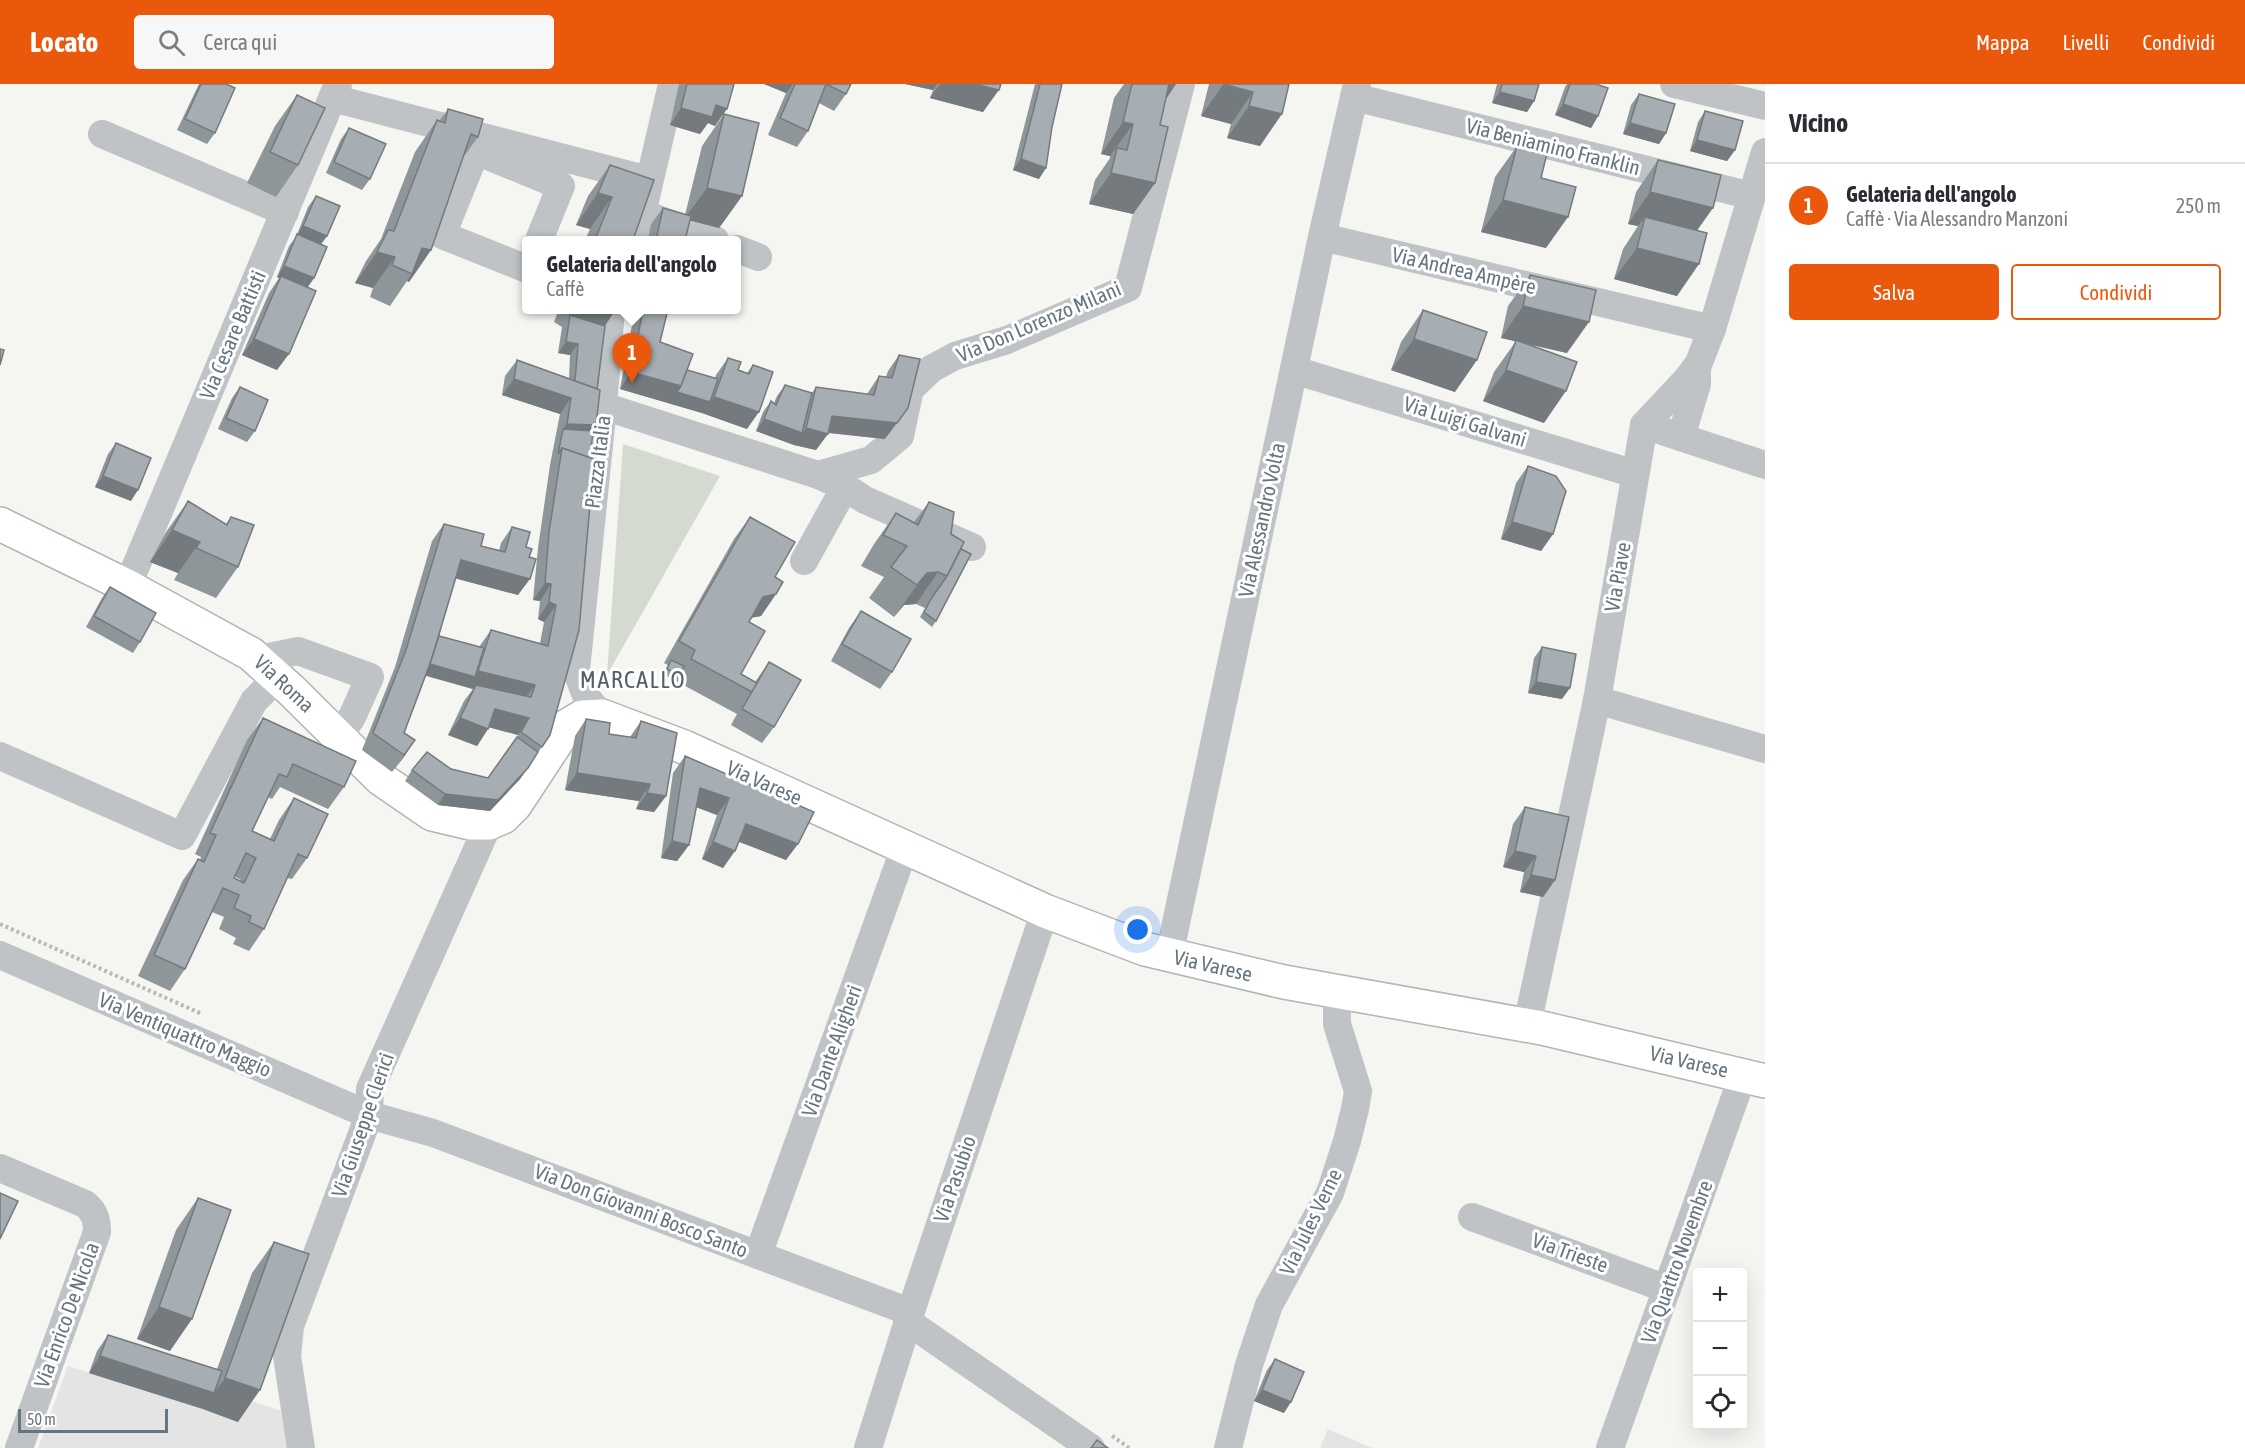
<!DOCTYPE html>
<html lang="it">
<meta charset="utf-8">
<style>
:root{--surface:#fff;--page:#f7f7f7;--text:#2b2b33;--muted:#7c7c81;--line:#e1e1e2;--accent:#ea580c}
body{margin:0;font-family:"Asap Condensed",sans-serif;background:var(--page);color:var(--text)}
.controls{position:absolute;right:18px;bottom:18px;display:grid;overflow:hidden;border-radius:6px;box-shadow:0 6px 24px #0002}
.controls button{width:54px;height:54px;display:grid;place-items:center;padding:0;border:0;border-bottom:2px solid var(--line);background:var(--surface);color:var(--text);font:30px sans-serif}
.scale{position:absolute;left:18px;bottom:15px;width:150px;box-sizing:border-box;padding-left:6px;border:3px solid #667681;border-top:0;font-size:16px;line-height:21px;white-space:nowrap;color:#667681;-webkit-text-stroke:4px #fff;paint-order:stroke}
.you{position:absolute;left:1138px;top:846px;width:21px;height:21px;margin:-15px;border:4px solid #fff;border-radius:50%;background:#1a73e8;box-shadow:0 0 0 9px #1a73e833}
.badge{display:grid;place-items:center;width:39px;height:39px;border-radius:50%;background:var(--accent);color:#fff;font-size:20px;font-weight:700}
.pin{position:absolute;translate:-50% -50px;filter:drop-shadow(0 2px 3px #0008)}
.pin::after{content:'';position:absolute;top:32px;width:21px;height:18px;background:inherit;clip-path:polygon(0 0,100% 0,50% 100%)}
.popup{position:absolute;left:522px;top:152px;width:219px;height:78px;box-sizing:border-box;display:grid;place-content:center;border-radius:6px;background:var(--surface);filter:drop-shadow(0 2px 4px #0005);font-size:20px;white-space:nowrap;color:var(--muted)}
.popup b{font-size:22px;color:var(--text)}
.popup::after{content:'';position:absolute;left:50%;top:100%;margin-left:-12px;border:12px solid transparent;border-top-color:var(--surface)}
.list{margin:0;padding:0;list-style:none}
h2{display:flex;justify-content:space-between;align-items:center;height:78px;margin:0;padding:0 24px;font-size:26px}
h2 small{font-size:20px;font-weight:400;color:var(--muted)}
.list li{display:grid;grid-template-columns:39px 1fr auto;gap:18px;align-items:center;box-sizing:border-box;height:84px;padding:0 24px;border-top:2px solid var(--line)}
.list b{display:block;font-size:22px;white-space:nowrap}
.list p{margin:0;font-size:20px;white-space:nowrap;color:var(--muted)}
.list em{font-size:20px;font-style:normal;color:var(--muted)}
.actions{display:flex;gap:12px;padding:18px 24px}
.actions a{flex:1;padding:14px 0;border:2px solid var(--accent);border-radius:6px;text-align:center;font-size:21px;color:var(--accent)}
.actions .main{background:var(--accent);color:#fff}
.icon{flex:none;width:33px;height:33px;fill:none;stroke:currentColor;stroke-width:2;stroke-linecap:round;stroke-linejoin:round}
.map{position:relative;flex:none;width:1765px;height:1364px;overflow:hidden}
header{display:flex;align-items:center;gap:36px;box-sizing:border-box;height:84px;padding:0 30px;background:var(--accent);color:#fff}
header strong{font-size:28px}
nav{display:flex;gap:33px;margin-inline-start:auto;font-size:21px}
.search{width:420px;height:54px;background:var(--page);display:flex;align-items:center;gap:15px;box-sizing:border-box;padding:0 21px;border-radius:6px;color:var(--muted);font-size:22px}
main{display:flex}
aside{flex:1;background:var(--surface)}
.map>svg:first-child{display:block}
</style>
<header>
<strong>Locato</strong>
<div class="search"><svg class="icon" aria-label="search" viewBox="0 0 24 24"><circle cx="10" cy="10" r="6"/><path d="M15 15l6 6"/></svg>Cerca qui</div>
<nav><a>Mappa</a><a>Livelli</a><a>Condividi</a></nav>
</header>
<main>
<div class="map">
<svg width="1765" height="1364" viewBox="0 0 1765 1364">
<rect width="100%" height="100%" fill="#f5f5f2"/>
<g fill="#e3e4e3">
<path d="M68 1282 203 1325 246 1315 281 1327 289 1364H38Z"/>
<path d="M1328 1345 1372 1364H1320Z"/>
</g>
<path fill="#d5dad1" d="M623 360 720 392 607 591Z"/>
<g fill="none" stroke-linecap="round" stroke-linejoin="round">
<g stroke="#b0b5b8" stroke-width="36">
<path id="major" d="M0 440 125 501 251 570 291 606 381 695 432 730 470 739H489L503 733 515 721 567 642 582 633 602 632 684 663 1045 827 1145 865 1284 898 1542 944 1765 997"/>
</g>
<g stroke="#b7babc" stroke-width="4" stroke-dasharray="3 3" stroke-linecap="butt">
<path d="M0 840 202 930"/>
<path d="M1112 1352 1129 1364"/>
</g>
<g stroke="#bfc3c6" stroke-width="28">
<path d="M1674 0 1765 22"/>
<path d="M1354 13 1752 112"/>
<path d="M332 14 645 95"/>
<path d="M102 50 285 128"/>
<path d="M652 133 715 156"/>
<path d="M1322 153 1712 245"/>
<path d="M633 156 642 130 672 0"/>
<path d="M737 165 758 173"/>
<path d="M527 185 442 151 476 67 561 102 539 156"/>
<path d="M1294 286 1635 390"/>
<path d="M603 322 818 391 871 376 900 352 910 305 931 285 955 272 1007 256 1128 204 1181 0"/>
<path d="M1644 341 1765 381"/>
<path d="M1681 353 1697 300V282"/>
<path d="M818 391 845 403 865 416 972 463"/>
<path d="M804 477 845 403"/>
<path d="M125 501 133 489 338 0"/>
<path d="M259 575 298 567 370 593 352 633 339 652"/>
<path d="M1597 616 1765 665"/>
<path d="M602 632 587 614 576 586 603 322 611 226"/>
<path d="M0 672 182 752 254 617 278 593"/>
<path d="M0 871 369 1031 433 1049 910 1228"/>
<path d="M1169 872 1322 153 1357 0"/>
<path d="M1527 941 1597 616 1644 341 1687 295 1698 281 1712 245 1765 68"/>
<path d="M0 1084 85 1120C95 1128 97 1136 97 1148L19 1364"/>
<path d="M1472 1133 1667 1205"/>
<path d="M758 1171 905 763"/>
<path d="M907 1237 1091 1364"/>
<path d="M301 1364 287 1272 290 1242 369 1031 370 1005 489 739"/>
<path d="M868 1364 915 1215 1045 827"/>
<path d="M1228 1364 1249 1281 1269 1221 1330 1109 1347 1057 1355 1025 1358 1007 1337 940V908"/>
<path d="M1610 1364 1743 991"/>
</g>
<use href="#major" stroke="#fff" stroke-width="33"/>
</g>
<g fill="#8f969a" fill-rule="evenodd">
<path d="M199 0H226L215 49 207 60 177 46Z"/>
<path d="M679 0H734L715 42 708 39 700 50 670 41Z"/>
<path d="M764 0H851L846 10 834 27 819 19 808 47 797 63 768 51 786 9Z"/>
<path d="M905 0H1001L983 28 930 14 933 6Z"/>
<path d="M1035 0H1062L1039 95 1013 86Z"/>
<path d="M1124 0H1176L1166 15 1160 41 1155 99 1133 130 1089 120 1095 96 1110 74V72L1101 70 1114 14Z"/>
<path d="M1209 0H1289L1260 62 1227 54 1231 40 1201 32Z"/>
<path d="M1497 0H1539L1534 17 1527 28 1492 19Z"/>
<path d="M1567 0H1596L1598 32 1591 44 1555 31 1565 3Z"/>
<path d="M1639 10 1666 49 1659 60 1623 50 1631 21Z"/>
<path d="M297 11 298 81 276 113 247 99 275 42Z"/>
<path d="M448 25 478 53 462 75 431 166 409 198 407 197 390 222 370 213 373 204 355 199 366 177 381 155 415 68 437 36 439 37Z"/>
<path d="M1705 27 1735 66 1727 77 1690 67 1698 38Z"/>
<path d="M724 30 742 112 719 144 690 136 685 156H648L651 140 663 124 685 131 702 62Z"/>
<path d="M349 44 370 95 362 106 326 89 341 55Z"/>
<path d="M1517 62 1541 94 1546 164 1481 148 1495 93Z"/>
<path d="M1658 76 1697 147 1677 212 1614 195 1623 165 1638 142 1628 140 1636 108Z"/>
<path d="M610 81 633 156H585L590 145 576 141 588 112Z"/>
<path d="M316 112 327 152 321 160 314 194 308 203 277 286 242 271 269 209 279 194 277 193 289 162 296 153 308 123Z"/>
<path d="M1530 191 1567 269 1524 259 1544 339 1483 317 1494 288 1516 257 1501 254 1508 222Z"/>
<path d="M559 225H616L605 242 593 347 550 651 520 695 490 727 438 721 405 697 412 686 451 685 488 694 518 651 489 643 477 662 448 651 464 617 473 605 426 592 404 649 415 656 392 688 362 666 395 583 432 457 444 440 481 462 499 467 501 459 512 443 526 463 518 511 456 494 439 552 479 563 491 546 540 559 544 538 538 535 540 517 533 516 538 464 550 381 560 330 502 311 505 292 517 276 569 294 570 271 558 269 562 243 554 238Z"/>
<path d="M635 225H668L660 258 687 286 715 294 716 291 728 274 738 286 747 289 753 281 747 345 702 329 620 305Z"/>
<path d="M1423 226 1455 308 1391 286 1401 258Z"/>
<path d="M899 271 885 355 828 349 816 366 794 361 756 347 763 328 771 317 774 319 777 312 785 301 812 309 816 303 867 310 879 292 886 293 888 287Z"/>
<path d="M240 303 255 347 247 358 218 345 232 314Z"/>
<path d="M116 359 131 417 95 403 108 370Z"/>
<path d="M1528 382 1553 450 1541 467 1501 455 1516 399Z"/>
<path d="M188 417 226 440 231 433 238 483 216 514 174 496 178 489 150 478 166 448Z"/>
<path d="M929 418 961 465 936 537 932 543 920 533 927 521 925 524 916 520 904 521 894 533 869 514 884 493 861 482 874 460 896 429 914 438Z"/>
<path d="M750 433 775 493 776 510 761 532 751 534 749 538 741 590 755 598 769 578 774 643 762 659 731 641 737 630 663 590 668 581 664 579 734 455Z"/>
<path d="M110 503 140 558 133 569 86 543 102 514Z"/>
<path d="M861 527 892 588 880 605 831 577 849 544Z"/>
<path d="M1542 563 1562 615 1528 609 1534 574Z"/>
<path d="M263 634 344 703 328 725 280 703 272 715 268 713 252 747 270 755 279 736 294 714 307 774 292 795 287 794 264 845 249 867 233 860 236 854 219 845 224 833 212 828 185 885 170 907 138 892 183 796 198 775 200 776 201 773 195 770 247 656ZM234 792 241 796 240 797 234 794Z"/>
<path d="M586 635 609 650 630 653 641 637 666 712 654 728 636 725 639 717 565 706 575 652Z"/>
<path d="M685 672 814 728 786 776 739 758 723 784 702 775 717 731 696 723 689 761 677 777 661 774 673 689Z"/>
<path d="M1525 723 1555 796 1543 813 1520 808 1524 788 1503 783 1513 740Z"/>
<path d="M198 1114 170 1267 137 1255 176 1146Z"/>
<path d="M274 1158 238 1338 203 1325 89 1289 97 1267 108 1251 217 1285 252 1189Z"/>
<path d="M1275 1275 1284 1329 1254 1317 1267 1286Z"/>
</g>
<g fill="#747a7d">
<path d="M764 0H793L786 9Z"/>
<path d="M905 0H937L933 6Z"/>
<path d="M940 0H974L999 6 983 28 930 14Z"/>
<path d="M1166 0H1176L1157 28Z"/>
<path d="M1223 1 1253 8 1231 40 1201 32Z"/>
<path d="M1500 8 1534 17 1527 28 1492 19Z"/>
<path d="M1563 20 1598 32 1591 44 1555 31Z"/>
<path d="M716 21 727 25 715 42 708 39 700 50 670 41 681 24Z"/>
<path d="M1249 22 1282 30 1260 62 1227 54Z"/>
<path d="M1123 38 1133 40 1110 72 1101 70Z"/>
<path d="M1630 39 1666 49 1659 60 1623 50Z"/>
<path d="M1697 56 1735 66 1727 77 1690 67Z"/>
<path d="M1021 75 1046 84 1039 95 1013 86Z"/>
<path d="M1111 89 1155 99 1133 130 1089 120Z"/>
<path d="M707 104 742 112 719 144 684 135Z"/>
<path d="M1650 108 1713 124 1691 155 1645 133 1638 142 1628 140Z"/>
<path d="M598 109 612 113 590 145 576 141Z"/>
<path d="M1503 116 1568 133 1546 164 1481 148Z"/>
<path d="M303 142 327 152 319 163 297 151Z"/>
<path d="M422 164 431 166 409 198 407 197 412 190Z"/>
<path d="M1637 164 1699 180 1677 212 1614 195Z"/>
<path d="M377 168 395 173 373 204 355 199Z"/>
<path d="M284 182 314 194 306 205 277 193Z"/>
<path d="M1523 222 1589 238 1567 269 1501 254Z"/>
<path d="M574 225H616L597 253 570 231Z"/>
<path d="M254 255 289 270 277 286 242 271Z"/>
<path d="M1414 255 1477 276 1455 308 1391 286Z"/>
<path d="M566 258 578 260 570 271 558 269Z"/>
<path d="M1506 286 1566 307 1544 339 1483 317Z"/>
<path d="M631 288 681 302 710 318 714 313 759 328 747 345 702 329 620 305Z"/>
<path d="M514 295 575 303 571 314 560 330 502 311Z"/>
<path d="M908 324 885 355 822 348 828 350 816 366 794 361 756 347 764 335 802 349 806 344 832 332Z"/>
<path d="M567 340 596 341 585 358 563 345Z"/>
<path d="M103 392 138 406 131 417 95 403Z"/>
<path d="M1512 438 1553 450 1541 467 1501 455Z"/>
<path d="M172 446 200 458 178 489 150 478Z"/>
<path d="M461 476 530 495 518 511 450 493Z"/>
<path d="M938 488 916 520 904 521 894 533 917 501 927 489Z"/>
<path d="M545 499 551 500 540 517 533 516Z"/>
<path d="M776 510 761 532 748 534 763 513Z"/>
<path d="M549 518 556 521 544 538 538 535Z"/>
<path d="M429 579 475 593 478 587 535 601 523 617 476 601 473 605 421 590Z"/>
<path d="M1536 598 1570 604 1562 615 1528 609Z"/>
<path d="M495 625 529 634 518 651 484 642Z"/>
<path d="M460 634 488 645 477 662 448 651Z"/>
<path d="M415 656 404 673 392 688 404 671Z"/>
<path d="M528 684 520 695 490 727 438 721 445 710Z"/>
<path d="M577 689 650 700 639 717 565 706Z"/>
<path d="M700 704 729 714 717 731 688 720Z"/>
<path d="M647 709 666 712 654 728 636 725Z"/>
<path d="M746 740 798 760 786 776 735 756Z"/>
<path d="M672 757 689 761 677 777 661 774Z"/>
<path d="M713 758 735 767 723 784 702 775Z"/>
<path d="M1515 767 1536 772 1524 788 1503 783Z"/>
<path d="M1531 791 1555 796 1543 813 1520 808Z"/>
<path d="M159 1223 192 1235 170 1267 137 1255Z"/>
<path d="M100 1272 214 1309 225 1294 260 1306 238 1338 203 1325 89 1289Z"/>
<path d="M1262 1306 1291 1318 1284 1329 1254 1317Z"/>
</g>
<g fill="#a6aeb3" stroke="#747a7d" stroke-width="1.5" fill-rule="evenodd">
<path d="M201 0H226L235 4 215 49 185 35Z"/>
<path d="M687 0H734L727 25 716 21 712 33 681 24Z"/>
<path d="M795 0H826L808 47 780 34Z"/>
<path d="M826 0H851L846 10Z"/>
<path d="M974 0H1001L999 6Z"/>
<path d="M1040 0H1062L1052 43 1046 84 1021 75Z"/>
<path d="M1132 0H1169L1160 41 1168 43 1155 99 1111 89 1117 64 1127 66 1133 40 1123 38Z"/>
<path d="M1223 0H1289L1282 30 1249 22 1253 8Z"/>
<path d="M1502 0H1539L1534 17 1500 8Z"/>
<path d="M1570 0H1596L1608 4 1598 32 1563 20Z"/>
<path d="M1639 10 1675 20 1666 49 1630 39Z"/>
<path d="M297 11 325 24 298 81 270 68Z"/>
<path d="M448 25 483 35 478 53 471 50 431 166 422 164 412 190 392 181 395 173 377 168 388 146 394 147 437 36 445 39Z"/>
<path d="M1705 27 1743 37 1735 66 1697 56Z"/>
<path d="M724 30 759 39 742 112 707 104Z"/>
<path d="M349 44 386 60 370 95 334 78Z"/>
<path d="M1517 62 1547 69 1541 94 1576 103 1568 133 1503 116Z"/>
<path d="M1658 76 1721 91 1713 124 1650 108Z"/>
<path d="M610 81 654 96 633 156H595L612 113 598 109Z"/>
<path d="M316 112 340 122 327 152 303 142Z"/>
<path d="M663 124 691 132 685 156H656Z"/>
<path d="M1645 133 1707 149 1699 180 1637 164Z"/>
<path d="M297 150 327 163 314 194 284 182Z"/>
<path d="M1530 191 1596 206 1589 238 1523 222Z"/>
<path d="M281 192 316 207 289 270 254 255Z"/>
<path d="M643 225H668L660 258 693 270 681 302 631 288Z"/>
<path d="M1423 226 1487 248 1477 276 1414 255Z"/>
<path d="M570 231 605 242 597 305 575 297 578 260 566 258Z"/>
<path d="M1516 256 1577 278 1566 307 1506 286Z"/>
<path d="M0 265 4 266 0 281Z"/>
<path d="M899 271 920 275 908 324 897 339 832 332 828 350 806 344 816 303 874 311 879 292 892 294Z"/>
<path d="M728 274 741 278 738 286 749 290 753 281 773 288 759 328 714 313Z"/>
<path d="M517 276 600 306 596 341 567 340 571 314 514 295Z"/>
<path d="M687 286 718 295 710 318 677 308 681 302Z"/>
<path d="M785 301 812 309 802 349 764 335 771 317 776 321Z"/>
<path d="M240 303 268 316 255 347 226 334Z"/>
<path d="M563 345 593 347 590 374 562 364 558 370Z"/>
<path d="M116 359 151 374 138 406 103 392Z"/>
<path d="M562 364 594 375 579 546 550 651 542 663 521 648 529 634 495 625 488 645 460 634 476 601 531 613 535 601 478 587 491 546 548 562 556 521 549 518 551 500 545 499 549 448Z"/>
<path d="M1528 382 1556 392 1566 407 1553 450 1512 438Z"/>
<path d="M188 417 227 441 231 433 254 441 238 483 196 464 200 458 172 446Z"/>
<path d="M929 418 954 428 951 450 964 458 947 492 938 488 927 489 917 501 891 483 907 462 883 451 896 429 918 441Z"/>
<path d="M750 433 795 458 775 493 783 498 776 510 763 513 749 538 765 547 741 590 757 599 752 608 691 575 695 566 679 557Z"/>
<path d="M444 440 484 450 481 462 505 468 512 443 530 448 526 463 532 465 529 473 536 475 530 495 461 476 432 574 404 649 415 656 404 671 373 649 406 566Z"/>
<path d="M961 465 971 470 936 537 924 528 931 515 947 492Z"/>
<path d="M110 503 156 529 140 558 94 532Z"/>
<path d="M861 527 911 555 892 588 842 560Z"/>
<path d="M439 552 484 564 475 593 430 580Z"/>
<path d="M1542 563 1576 570 1570 604 1536 598Z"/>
<path d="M671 576 684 582 679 591 667 585Z"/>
<path d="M769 578 801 596 774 643 742 625Z"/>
<path d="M263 634 356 677 344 703 293 680 287 693 279 690 252 747 274 757 294 714 328 730 307 774 298 770 264 845 249 838 251 832 234 824 239 811 223 804 185 885 154 871 198 775 204 778 216 751 210 749ZM246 769 256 774 244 799 234 794Z"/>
<path d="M586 635 610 639 609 650 636 654 641 637 677 649 666 712 647 709 650 700 577 689Z"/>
<path d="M517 653 538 668 528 684 498 716 445 710 412 686 427 668 451 685 488 694Z"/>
<path d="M685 672 814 728 798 760 746 740 735 767 713 758 729 714 700 704 689 761 672 757Z"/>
<path d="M1525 723 1569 733 1555 796 1531 791 1536 772 1515 767Z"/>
<path d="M0 1109 18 1117 0 1155Z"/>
<path d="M198 1114 231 1126 192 1235 159 1223Z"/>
<path d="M274 1158 309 1170 260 1306 225 1294Z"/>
<path d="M108 1251 222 1287 214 1309 100 1272Z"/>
<path d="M1275 1275 1304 1288 1291 1318 1262 1306Z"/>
<path d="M1097 1356 1108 1364H1091Z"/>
</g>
<g text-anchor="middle" stroke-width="6" stroke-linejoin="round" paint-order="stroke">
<g font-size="21" fill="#667681" stroke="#fff">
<text transform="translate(1553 63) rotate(14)" y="7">Via Beniamino Franklin</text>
<text transform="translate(1464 187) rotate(13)" y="7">Via Andrea Ampère</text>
<text transform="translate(1039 238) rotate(-23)" y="7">Via Don Lorenzo Milani</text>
<text transform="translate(233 251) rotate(-67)" y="7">Via Cesare Battisti</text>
<text transform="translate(1465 338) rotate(17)" y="7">Via Luigi Galvani</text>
<text transform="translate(598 378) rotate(-83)" y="7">Piazza Italia</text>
<text transform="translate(1262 436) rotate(-78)" y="7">Via Alessandro Volta</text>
<text transform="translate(1618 493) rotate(-80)" y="7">Via Piave</text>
<text transform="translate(284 600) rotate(43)" y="7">Via Roma</text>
<text transform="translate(764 699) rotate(24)" y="7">Via Varese</text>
<text transform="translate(1213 882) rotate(13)" y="7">Via Varese</text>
<text transform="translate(185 951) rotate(23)" y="7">Via Ventiquattro Maggio</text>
<text transform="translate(832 967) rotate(-70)" y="7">Via Dante Aligheri</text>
<text transform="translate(1689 978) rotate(13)" y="7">Via Varese</text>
<text transform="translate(363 1041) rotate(-71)" y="7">Via Giuseppe Clerici</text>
<text transform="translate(955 1095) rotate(-71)" y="7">Via Pasubio</text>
<text transform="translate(641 1127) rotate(21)" y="7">Via Don Giovanni Bosco Santo</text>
<text transform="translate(1311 1138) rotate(-64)" y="7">Via Jules Verne</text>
<text transform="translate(1570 1169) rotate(20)" y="7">Via Trieste</text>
<text transform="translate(1677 1178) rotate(-70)" y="7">Via Quattro Novembre</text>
<text transform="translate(67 1231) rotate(-70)" y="7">Via Enrico De Nicola</text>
</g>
<g font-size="24" letter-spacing="1.5" fill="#545f67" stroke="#fff">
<text x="633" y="604">MARCALLO</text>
</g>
</g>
</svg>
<div class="controls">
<button>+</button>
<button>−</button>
<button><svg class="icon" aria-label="locate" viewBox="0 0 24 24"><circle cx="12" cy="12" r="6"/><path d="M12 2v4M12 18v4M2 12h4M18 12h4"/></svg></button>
</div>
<div class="scale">50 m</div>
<div class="you"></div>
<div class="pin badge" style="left:632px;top:299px">1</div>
<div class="popup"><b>Gelateria dell'angolo</b>Caffè</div>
</div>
<aside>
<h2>Vicino<small></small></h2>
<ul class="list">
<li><span class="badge">1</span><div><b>Gelateria dell'angolo</b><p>Caffè · Via Alessandro Manzoni</p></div><em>250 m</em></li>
</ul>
<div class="actions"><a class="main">Salva</a><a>Condividi</a></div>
</aside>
</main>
